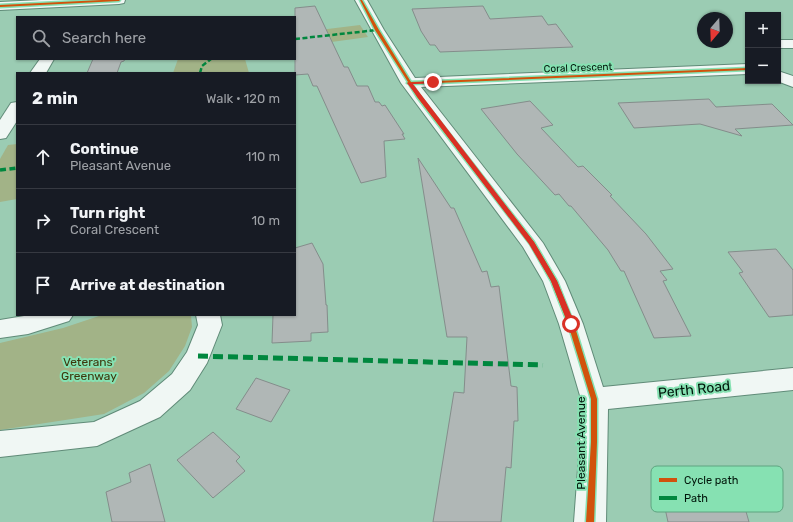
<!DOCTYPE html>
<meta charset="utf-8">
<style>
:root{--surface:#171b24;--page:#20242c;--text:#f1f3f6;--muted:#9ea1a6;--line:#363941}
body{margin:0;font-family:Rubik,sans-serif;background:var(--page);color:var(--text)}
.controls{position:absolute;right:12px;top:12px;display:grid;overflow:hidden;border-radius:0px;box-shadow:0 1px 3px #0004}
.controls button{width:36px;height:36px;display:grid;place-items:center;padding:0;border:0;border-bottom:1px solid var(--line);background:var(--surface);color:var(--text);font:20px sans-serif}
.compass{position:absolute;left:697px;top:12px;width:36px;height:36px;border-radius:50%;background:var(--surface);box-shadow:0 1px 3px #0004;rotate:199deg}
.stop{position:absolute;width:12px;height:12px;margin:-9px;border:3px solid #d93025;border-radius:50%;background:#fff}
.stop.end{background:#d93025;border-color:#fff;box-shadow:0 1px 4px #0008}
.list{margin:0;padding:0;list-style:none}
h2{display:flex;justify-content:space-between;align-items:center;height:52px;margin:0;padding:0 16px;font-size:17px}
h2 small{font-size:13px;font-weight:400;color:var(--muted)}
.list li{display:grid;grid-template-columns:26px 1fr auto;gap:12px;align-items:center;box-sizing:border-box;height:64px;padding:0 16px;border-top:1px solid var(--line)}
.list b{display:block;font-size:15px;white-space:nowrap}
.list p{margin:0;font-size:13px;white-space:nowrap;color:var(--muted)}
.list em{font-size:13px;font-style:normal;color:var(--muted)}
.icon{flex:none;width:22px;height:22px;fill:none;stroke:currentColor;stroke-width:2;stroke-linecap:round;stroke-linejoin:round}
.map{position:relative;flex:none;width:793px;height:522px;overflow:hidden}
.search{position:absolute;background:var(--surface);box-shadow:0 1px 3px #0004;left:16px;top:16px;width:280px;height:44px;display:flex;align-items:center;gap:10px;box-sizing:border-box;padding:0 14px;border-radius:0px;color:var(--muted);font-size:15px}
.panel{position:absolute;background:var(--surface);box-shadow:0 1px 3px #0004;left:16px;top:72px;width:280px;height:244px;border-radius:0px}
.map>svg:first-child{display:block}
</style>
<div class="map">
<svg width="793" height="522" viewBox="0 0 793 522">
<rect width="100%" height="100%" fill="#9bccb3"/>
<g fill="#a2b387">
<path d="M360 25 368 37 295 47V33Z"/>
<path d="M178 59H245L249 73H173Z"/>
<path d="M17 144V199L0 202V159L8 145Z"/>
<path d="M102 315H191L192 327 185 346 169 371 144 393 104 414 0 430V343L63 328Z"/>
</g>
<g fill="#b0b7b6" stroke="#848d8b">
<path d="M315 6 344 67H348L357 86H368L375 102H379L382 106 385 105 404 134H402L405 139 384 141 386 177 361 183 317 86H313L308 74 295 75V8Z"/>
<path d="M483 6 490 19 542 16 548 25 556 24 573 47 440 52 435 45H430L421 31 412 9Z"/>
<path d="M93 59H125L124 61 121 62 117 73H87Z"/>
<path d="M709 99 716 107 772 104 793 125 735 129 742 136 700 124 634 128 618 103Z"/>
<path d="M530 101 553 125 541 128 578 167 583 166 612 195 610 196 646 234 673 269 660 271 667 280 663 281 691 336 654 338 624 271H621L608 250 571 206H569L559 194 555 195 517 154 481 109Z"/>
<path d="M418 158 451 208H454L482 272 487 271 491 287 499 286 511 386 517 387 518 421H514L511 468 506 467 501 522H433L454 392 464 393 467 337H447Z"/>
<path d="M312 243 323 264 326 305H327L328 332 311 333V341L272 343 273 315H295V248Z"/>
<path d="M776 249 793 270V315L769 317 739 273 743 272 728 252Z"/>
<path d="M256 378 290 390 271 422 236 409Z"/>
<path d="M213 432 240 457 236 461 245 471 213 498 177 460Z"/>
<path d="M150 464 165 522H112L106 492 131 482 129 473Z"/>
<path d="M668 474 737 480 749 522H668L663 499 674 500Z"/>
</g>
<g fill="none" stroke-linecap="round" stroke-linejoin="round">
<g stroke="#608b78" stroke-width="2">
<g id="minor">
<path d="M41 0H125L124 3 119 4 0 10V2Z"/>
<path d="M355 0H367L384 30 415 78 748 64V74L421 87 543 243 565 281 583 324 603 387 793 368V390L608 409 606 522H574L580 442 581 399 559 324 543 281 523 247 401 83Z"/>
<rect x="778" y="40" width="15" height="8"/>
<path d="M40 59H54L46 73H30Z"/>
<path d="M778 71 793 76V87L777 81H778Z"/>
<path d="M17 102V121L6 138 0 139V120L11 103Z"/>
<path d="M30 315H73L69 321 28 334 0 338V320Z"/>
<path d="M196 315H220L222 325 207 363 190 390 160 417 97 446 0 457V431L94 422 140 401 172 374 187 352 198 325Z"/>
</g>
</g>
<use href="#minor" fill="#f0f7f4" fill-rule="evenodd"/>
<g stroke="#00873e" stroke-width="2.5" stroke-dasharray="5 2.5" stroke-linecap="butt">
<path d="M295 39 377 30"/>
<path d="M200 73 202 66 211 59"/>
</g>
<path stroke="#00873e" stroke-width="3.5" stroke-dasharray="6 3.5" stroke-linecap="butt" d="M0 170 17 168"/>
<path stroke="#00873e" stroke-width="5" stroke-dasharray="10 5" stroke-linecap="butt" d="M198 356 543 365"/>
<g stroke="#86e1b2" stroke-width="3">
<g id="cycleway">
<path d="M102 0H120L119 1 0 7V5Z"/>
<path d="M360 0H362L379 30 411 82 748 68V70L412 84 420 96 534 242 557 281 574 324 597 399V442L594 522H586L591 442V399L568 324 551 281 530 244 417 97 409 84 407 83 408 82 375 30Z"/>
</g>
</g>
<use href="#cycleway" fill="#d1520c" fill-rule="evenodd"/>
</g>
<path fill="#d93025" d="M433 81 435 83 413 84 534 242 557 281 575 324 574 326H569L551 281 529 244 407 83Z"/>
<g text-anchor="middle" stroke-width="4" stroke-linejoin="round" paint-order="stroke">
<g font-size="10" fill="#00160a" stroke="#86e1b2">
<text transform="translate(578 67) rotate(-2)" y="4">Coral Crescent</text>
</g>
<g font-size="12" fill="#3d370d" stroke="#86e1b2">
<text x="89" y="366">Veterans'<tspan x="89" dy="14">Greenway</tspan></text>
</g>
<g font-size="12" fill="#00160a" stroke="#86e1b2">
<text transform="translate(581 443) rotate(-90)" y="4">Pleasant Avenue</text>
</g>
<g font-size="14" fill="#00160a" stroke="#86e1b2">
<text transform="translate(694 389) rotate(-6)" y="5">Perth Road</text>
</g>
</g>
<rect x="651" y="466" width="132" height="46" rx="6" fill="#86e1b2" stroke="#5ea480" stroke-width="1"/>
<rect x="659" y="478" width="18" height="4" fill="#d1520c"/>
<rect x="659" y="496" width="18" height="4" fill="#00873e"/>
<g font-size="11" fill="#00160a">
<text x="684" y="484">Cycle path</text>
<text x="684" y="502">Path</text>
</g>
</svg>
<div class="controls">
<button>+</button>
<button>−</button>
</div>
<svg class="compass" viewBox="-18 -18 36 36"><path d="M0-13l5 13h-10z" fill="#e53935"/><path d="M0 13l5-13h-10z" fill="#9ea1a6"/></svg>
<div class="stop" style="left:571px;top:324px"></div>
<div class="stop end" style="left:433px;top:82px"></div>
<div class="search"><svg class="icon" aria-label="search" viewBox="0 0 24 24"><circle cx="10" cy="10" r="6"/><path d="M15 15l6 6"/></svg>Search here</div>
<section class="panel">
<h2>2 min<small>Walk · 120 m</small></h2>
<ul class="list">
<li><svg class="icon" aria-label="ahead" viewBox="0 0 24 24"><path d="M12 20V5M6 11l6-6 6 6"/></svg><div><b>Continue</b><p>Pleasant Avenue</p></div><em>110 m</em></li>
<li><svg class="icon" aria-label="right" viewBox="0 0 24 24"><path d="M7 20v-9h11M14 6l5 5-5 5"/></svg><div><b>Turn right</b><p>Coral Crescent</p></div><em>10 m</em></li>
<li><svg class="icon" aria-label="arrive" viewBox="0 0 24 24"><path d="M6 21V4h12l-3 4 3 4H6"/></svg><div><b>Arrive at destination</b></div></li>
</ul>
</section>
</div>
